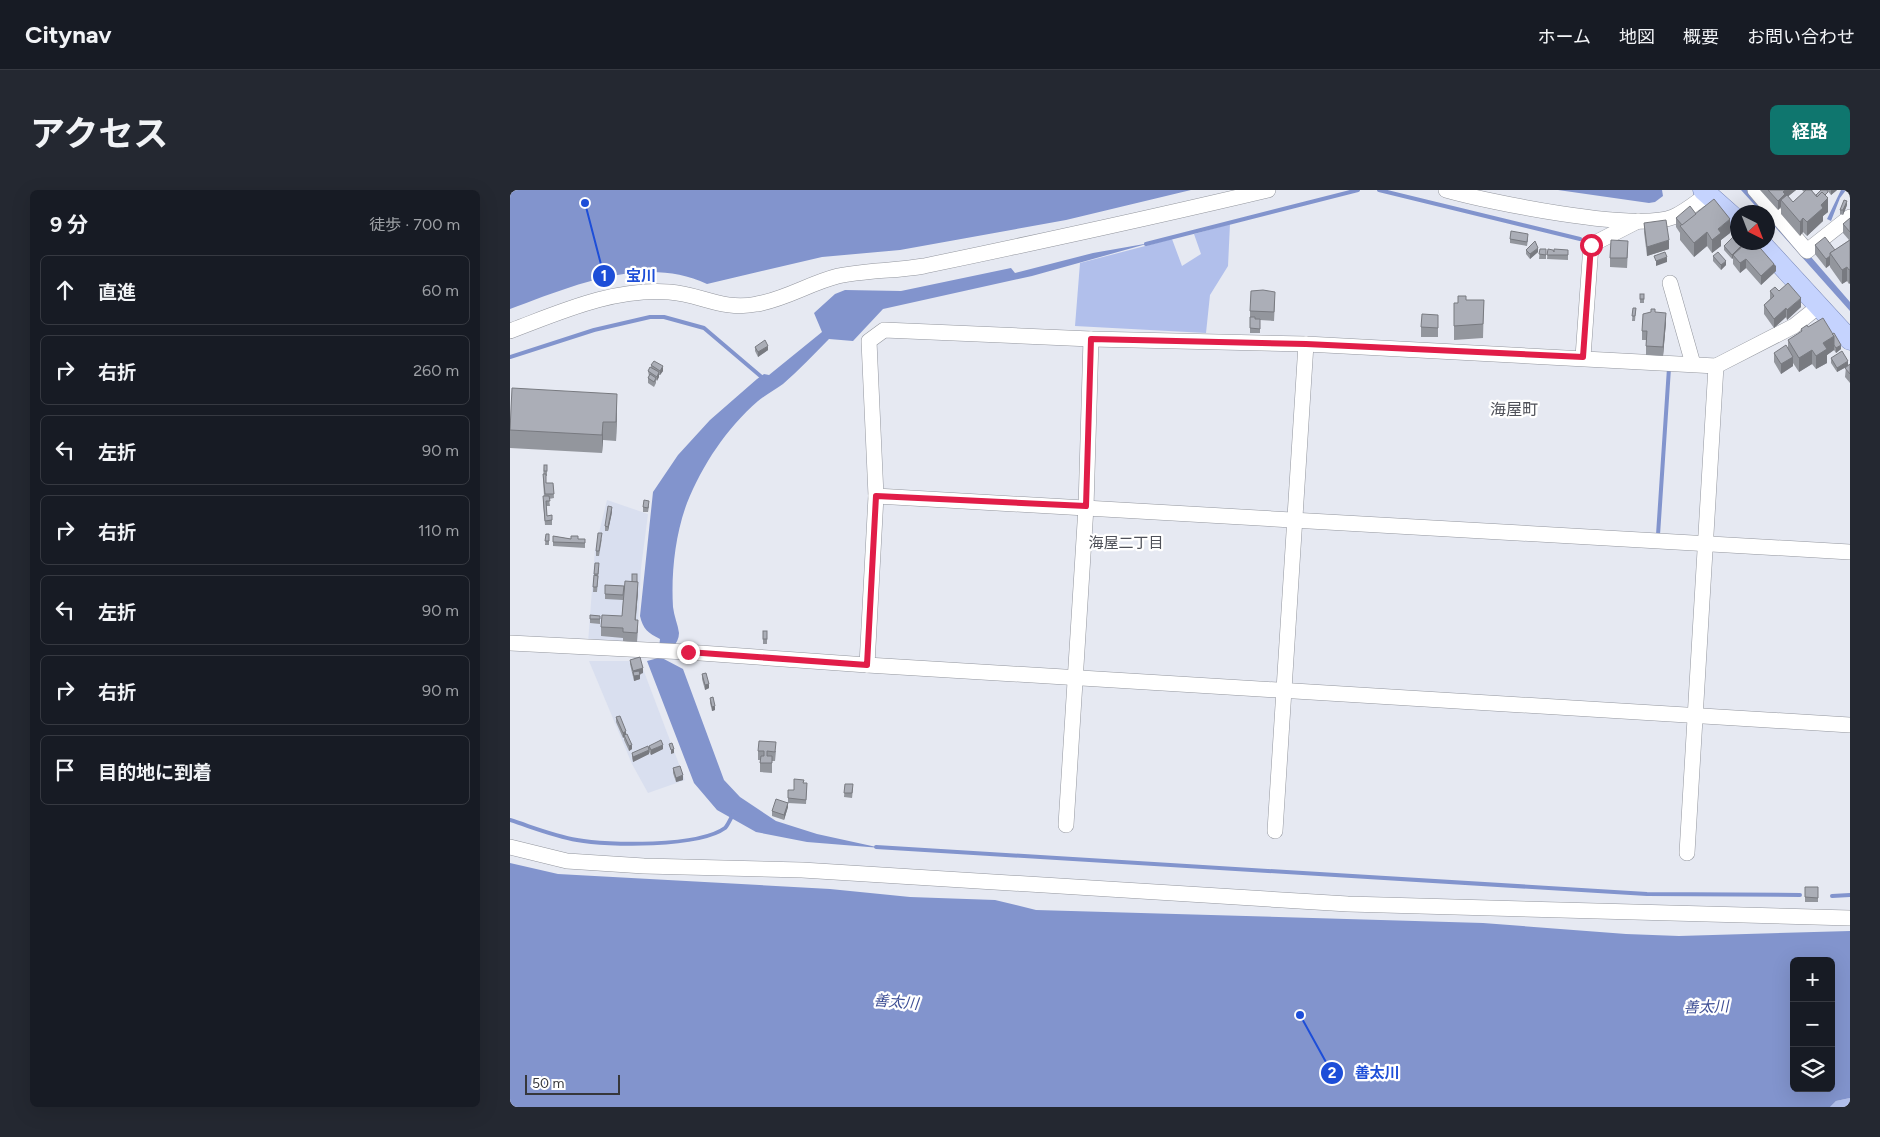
<!DOCTYPE html>
<html lang="ja">
<meta charset="utf-8">
<style>
:root{--surface:#171b24;--page:#242831;--text:#f1f3f6;--muted:#9ea1a6;--line:#363941;--accent:#0f766e}
body{margin:0;font-family:Figtree,"Noto Sans JP",sans-serif;background:var(--page);color:var(--text)}
.controls{position:absolute;right:15px;bottom:15px;display:grid;overflow:hidden;border-radius:8px;box-shadow:0 5px 20px #0002}
.controls button{width:45px;height:45px;display:grid;place-items:center;padding:0;border:0;border-bottom:1px solid var(--line);background:var(--surface);color:var(--text);font:25px sans-serif}
.compass{position:absolute;left:1220px;top:15px;width:45px;height:45px;border-radius:50%;background:var(--surface);box-shadow:0 5px 20px #0002;rotate:138deg}
.scale{position:absolute;left:15px;bottom:12px;width:95px;box-sizing:border-box;padding-left:5px;border:2px solid #36373b;border-top:0;font-size:14px;line-height:18px;white-space:nowrap;color:#36373b;-webkit-text-stroke:4px #fff;paint-order:stroke}
.stop{position:absolute;width:15px;height:15px;margin:-11px;border:4px solid #e11d48;border-radius:50%;background:#fff}
.stop.end{background:#e11d48;border-color:#fff;box-shadow:0 1px 5px #0008}
.list{margin:0;padding:0;list-style:none}
h2{display:flex;justify-content:space-between;align-items:center;height:65px;margin:0;padding:0 20px;font-size:21px}
h2 small{font-size:16px;font-weight:400;color:var(--muted)}
.list li{display:grid;grid-template-columns:32px 1fr auto;gap:15px;align-items:center;box-sizing:border-box;height:70px;margin:0 10px 10px;padding:0 10px;border:1px solid var(--line);border-radius:8px}
.list b{display:block;font-size:19px;white-space:nowrap}
.list em{font-size:16px;font-style:normal;color:var(--muted)}
.icon{flex:none;width:28px;height:28px;fill:none;stroke:currentColor;stroke-width:2;stroke-linecap:round;stroke-linejoin:round}
.map{position:relative;flex:none;width:1340px;height:917px;overflow:hidden;border-radius:8px}
header{display:flex;align-items:center;gap:30px;box-sizing:border-box;height:70px;padding:0 25px;background:var(--surface);border-bottom:1px solid var(--line)}
header strong{font-size:24px}
nav{display:flex;gap:28px;margin-inline-start:auto;font-size:18px}
.intro{display:flex;align-items:center;justify-content:space-between;box-sizing:border-box;height:120px;padding:0 30px}
h1{margin:0;font-size:35px}
.button{padding:12px 22px;border-radius:8px;background:var(--accent);color:#fff;font-size:18px;font-weight:700}
main{display:flex;gap:30px;padding:0 30px}
aside{flex:1;background:var(--surface);border-radius:8px;box-shadow:0 5px 20px #0002}
.map>svg:first-child{display:block}
</style>
<header>
<strong>Citynav</strong>
<nav><a>ホーム</a><a>地図</a><a>概要</a><a>お問い合わせ</a></nav>
</header>
<div class="intro"><h1>アクセス</h1><a class="button">経路</a></div>
<main>
<aside>
<h2>9 分<small>徒歩 · 700 m</small></h2>
<ul class="list">
<li><svg class="icon" aria-label="ahead" viewBox="0 0 24 24"><path d="M12 20V5M6 11l6-6 6 6"/></svg><div><b>直進</b></div><em>60 m</em></li>
<li><svg class="icon" aria-label="right" viewBox="0 0 24 24"><path d="M7 20v-9h11M14 6l5 5-5 5"/></svg><div><b>右折</b></div><em>260 m</em></li>
<li><svg class="icon" aria-label="left" viewBox="0 0 24 24"><path d="M17 20v-9H6M10 6l-5 5 5 5"/></svg><div><b>左折</b></div><em>90 m</em></li>
<li><svg class="icon" aria-label="right" viewBox="0 0 24 24"><path d="M7 20v-9h11M14 6l5 5-5 5"/></svg><div><b>右折</b></div><em>110 m</em></li>
<li><svg class="icon" aria-label="left" viewBox="0 0 24 24"><path d="M17 20v-9H6M10 6l-5 5 5 5"/></svg><div><b>左折</b></div><em>90 m</em></li>
<li><svg class="icon" aria-label="right" viewBox="0 0 24 24"><path d="M7 20v-9h11M14 6l5 5-5 5"/></svg><div><b>右折</b></div><em>90 m</em></li>
<li><svg class="icon" aria-label="arrive" viewBox="0 0 24 24"><path d="M6 21V4h12l-3 4 3 4H6"/></svg><div><b>目的地に到着</b></div></li>
</ul>
</aside>
<div class="map">
<svg width="1340" height="917" viewBox="0 0 1340 917">
<rect width="100%" height="100%" fill="#e6e9f2"/>
<g fill="#d9dfef">
<path d="M97 310 138 324 131 378 127 454 78 453 85 359Z"/>
<path d="M79 471H130L175 590 138 603 122 574Z"/>
</g>
<g fill="#b1bfeb">
<path d="M720 34 718 76 700 105 696 143 565 136 570 73 662 49 672 76 691 64 684 44Z"/>
<path d="M1340 908V917H1306H1320L1326 911Z"/>
</g>
<g fill="#8294cd" fill-rule="evenodd">
<path d="M0 0H681L556 30 390 60 312 67 197 94C134 64 60 97 0 119Z"/>
<path d="M1048 0H1152L1153 6 1145 12 1139 13Z"/>
<path d="M1231 0H1243L1340 112V121L1258 29V22H1251Z"/>
<path d="M1331 0H1336L1330 8 1321 31 1317 29Z"/>
<path d="M640 53 522 86 373 119 343 151 319 149C304 164 289 180 273 194 265 200 255 205 248 211 216 239 193 274 177 313 165 345 161 384 163 417 164 426 168 435 169 443 169 454 159 461 152 468L173 479 214 590 230 607 266 631 307 644 371 658 297 652 246 642 207 620 184 593 137 471 148 468 150 449C138 443 133 439 130 426L143 302 168 265 200 230 247 189 254 184 259 185 312 142 304 123 325 104 335 100 391 101 501 78 505 83 583 63Z"/>
<path d="M0 673 48 684 320 699 400 707 485 710 526 720 973 733 1116 744 1169 746 1340 741V908L1326 911 1320 917H0ZM1284 771H1321V898H1284Z"/>
</g>
<g fill="none" stroke-linecap="round" stroke-linejoin="round">
<g stroke="#8294cd" stroke-width="4">
<path d="M869 0 1070 49"/>
<path d="M636 54 848 0"/>
<path d="M0 167 84 140 140 127H154L194 138 254 189"/>
<path d="M1148 345 1159 178"/>
<path d="M0 630C22 637 44 646 67 650 98 656 189 657 215 638 218 635 220 629 223 625"/>
<path d="M366 657 1137 704 1290 705"/>
<path d="M1322 706 1340 705"/>
</g>
<g stroke="#93969e" stroke-width="16">
<g id="minor">
<path d="M936 0C978 12 1125 42 1163 27 1175 22 1188 11 1198 4"/>
<path d="M1245 0 1297 61 1340 27"/>
<path d="M1160 93 1183 174"/>
<path d="M0 141C51 122 103 98 159 102 191 104 212 121 247 114 276 109 300 93 328 86 356 80 386 81 414 76 529 52 644 27 758 0"/>
<path d="M1073 167 1081 55 1128 31"/>
<path d="M366 306 1340 362"/>
<path d="M0 453 176 462 357 475 1340 535"/>
<path d="M357 475 366 306 359 151 374 140 581 149 796 154 1206 176 1284 136 1309 116"/>
<path d="M556 635 576 317 581 149"/>
<path d="M765 641 796 154"/>
<path d="M0 657 57 671 134 676 292 680 838 714 1340 728"/>
<path d="M1177 663 1206 176"/>
</g>
</g>
<g stroke="#7a89b9" stroke-width="21">
<g id="major">
<path d="M1193 0 1228 31"/>
<path d="M1250 52 1340 150"/>
</g>
</g>
<use href="#minor" stroke="#fff" stroke-width="15"/>
<use href="#major" stroke="#c5d3fe" stroke-width="20"/>
</g>
<g fill="#93969d">
<path d="M1250 0H1286L1278 6 1283 12 1294 2 1292 0H1303L1302 1 1306 5 1318 7H1317L1318 22 1313 26V31L1297 46 1293 42 1290 46 1271 24V17L1268 20Z"/>
<path d="M1317 0H1327L1321 5Z"/>
<path d="M1337 15 1333 25 1330 24V20Z"/>
<path d="M1186 24 1220 43 1211 50V56L1202 63 1197 56 1184 67 1170 50V43L1166 37V28Z"/>
<path d="M1340 28V93L1339 94 1337 91 1332 94 1320 77V75L1316 78 1305 64V55L1325 60 1339 50 1333 43V34Z"/>
<path d="M1134 33 1159 59 1137 66 1134 42Z"/>
<path d="M1000 49H1018L1017 56 1000 53Z"/>
<path d="M1214 56 1231 58 1266 81 1251 95 1236 78 1230 83 1223 74V68L1222 69 1214 60Z"/>
<path d="M1030 59H1036V69H1029Z"/>
<path d="M1038 59 1044 62 1058 60V70L1037 69Z"/>
<path d="M1016 60 1028 62 1020 69 1016 64Z"/>
<path d="M1118 60 1117 78 1100 77V68Z"/>
<path d="M1203 66 1216 75 1211 80 1203 71Z"/>
<path d="M1260 101H1269L1291 117 1277 130 1276 127 1264 138 1254 124V115L1260 109Z"/>
<rect x="1130" y="104" width="4" height="9"/>
<path d="M956 110H974L973 148 944 150V113H948Z"/>
<path d="M765 111 764 131 750 130V143H740V121Z"/>
<path d="M1123 118H1126L1125 131H1122Z"/>
<path d="M1145 122 1156 132 1153 166 1136 165V150H1132V141Z"/>
<path d="M928 134V147H911V137Z"/>
<path d="M1298 137 1331 159 1326 163 1324 160 1317 165V173L1306 179 1302 174 1289 182 1283 173V176L1271 184 1264 172V163L1278 158V150L1291 142V139Z"/>
<path d="M245 157 258 160 248 167 245 161Z"/>
<path d="M1321 168 1338 175 1340 174V193L1335 187 1336 177 1327 182 1321 173Z"/>
<path d="M141 175 153 181 150 185H149V187L146 191V193L144 197 138 193V188L139 186 138 181 141 178Z"/>
<path d="M107 223 106 251 93 250 92 263 0 258V231Z"/>
<path d="M34 275H37V286H36V293H43L44 308 39 309 40 316H36L37 326 42 325V335H35L33 311 34 306 33 289Z"/>
<path d="M139 316 138 322H133V317Z"/>
<path d="M102 322 98 341H95V336Z"/>
<path d="M36 344H39V355H35Z"/>
<path d="M43 346 61 349H75V358L43 356Z"/>
<path d="M92 348 89 366H86V361Z"/>
<path d="M85 373 89 378 87 402H83Z"/>
<path d="M127 392 128 402 125 430 128 439 127 452 113 451V448L91 446V437L112 426 113 410 95 409V395L114 396Z"/>
<path d="M80 425 90 426V434L80 433Z"/>
<rect x="253" y="441" width="4" height="13"/>
<path d="M120 470 133 483 130 484V489L124 491 120 474Z"/>
<path d="M192 484 199 498 195 500 192 489Z"/>
<path d="M200 508 205 520 202 521 200 513Z"/>
<path d="M106 527 116 544 122 559 119 561 114 550V547L113 548 106 532Z"/>
<path d="M139 556 153 559 141 565 139 562V564L123 572 122 568V563L139 559Z"/>
<path d="M248 561H266L265 571H262V583L250 582V570H248Z"/>
<path d="M163 578 173 590 166 592 163 583Z"/>
<path d="M293 593H297L296 614 278 613V617L274 630 262 626V621L278 612V600H284Z"/>
<path d="M335 594 343 599 342 608 334 607Z"/>
<rect x="1295" y="697" width="13" height="15"/>
</g>
<g fill="#787a80">
<path d="M1275 0H1286L1275 9 1271 10V17L1268 20V11L1273 2Z"/>
<path d="M1321 0H1327L1321 5Z"/>
<path d="M1318 8V22L1313 26V31L1297 46V32L1311 15Z"/>
<path d="M1337 11V15L1333 25V20Z"/>
<path d="M1293 28V42L1290 46V32Z"/>
<path d="M1220 29V43L1211 50V56L1202 63V50L1208 39Z"/>
<path d="M1197 42V56L1184 67V53Z"/>
<path d="M1159 50V59L1137 66V57Z"/>
<path d="M1231 56V61L1223 65V68L1222 69V65Z"/>
<path d="M1028 58V62L1020 69V64Z"/>
<path d="M1320 66V75L1316 78V69Z"/>
<path d="M1157 67V72L1146 76V71Z"/>
<path d="M1236 69V78L1230 83V73Z"/>
<path d="M1216 71V75L1211 80V75Z"/>
<path d="M1264 74 1266 76V81L1251 95V86Z"/>
<path d="M1337 77V91L1332 94V80Z"/>
<path d="M1340 79V93L1339 94V80Z"/>
<path d="M1291 108V117L1277 130V120Z"/>
<path d="M1276 118V127L1264 138V129Z"/>
<path d="M1156 123V132L1153 166V157Z"/>
<path d="M1324 146V160L1317 165V173L1306 179V166L1313 153Z"/>
<path d="M1331 155V159L1326 163V158Z"/>
<path d="M258 156V160L248 167V162Z"/>
<path d="M1302 160V174L1289 182V168Z"/>
<path d="M1283 167V176L1271 184V174Z"/>
<path d="M1338 171V176L1327 182V178Z"/>
<path d="M153 176V181L150 185V181Z"/>
<path d="M149 182V187L147 191V187Z"/>
<path d="M107 204V223L106 251V232Z"/>
<path d="M93 232V250L92 263V245Z"/>
<path d="M102 317V322L98 341V337Z"/>
<path d="M128 392V402L125 439V430Z"/>
<path d="M133 478V483L124 486 123 482V486V481Z"/>
<path d="M130 485V489L124 491V486Z"/>
<path d="M199 494V498L195 500V495Z"/>
<path d="M205 516V520L202 521V517Z"/>
<path d="M116 541V546L114 545V547L113 548V543Z"/>
<path d="M122 555V559L119 561V556Z"/>
<path d="M153 555V559L141 565V560Z"/>
<path d="M164 559V563L161 564V560Z"/>
<path d="M139 560V564L123 572V567Z"/>
<path d="M173 585V590L166 592V588Z"/>
<path d="M278 613V617L274 630V625Z"/>
</g>
<g fill="#abaeb7" stroke="#787a80">
<path d="M1258 0H1275L1273 2 1275 4 1268 11Z"/>
<path d="M1296 0H1301L1307 7 1312 2 1318 8 1311 15 1313 18 1297 32 1293 28 1290 32 1271 10 1277 5 1283 12Z"/>
<path d="M1311 0H1317L1318 2 1315 5 1312 2 1307 7 1306 5Z"/>
<path d="M1204 9 1220 29 1208 39 1211 43 1202 50 1197 42 1184 53 1170 36Z"/>
<path d="M1334 10 1337 11 1333 20H1330Z"/>
<path d="M1180 16 1186 24 1172 35 1166 28Z"/>
<path d="M1340 28V42L1333 34Z"/>
<path d="M1156 30 1159 50 1137 57 1134 33Z"/>
<path d="M1001 41 1018 44 1017 52 1000 49Z"/>
<path d="M1223 47 1231 56 1222 65 1214 56Z"/>
<path d="M1315 47 1325 60 1320 63V66L1316 69 1305 55Z"/>
<path d="M1101 50 1118 51 1117 68H1100Z"/>
<path d="M1340 50V79L1339 80 1337 77 1332 80 1320 63Z"/>
<path d="M1025 51 1028 58 1020 64 1016 60Z"/>
<path d="M1237 52H1245L1264 74 1251 86 1236 69 1230 73 1223 65Z"/>
<path d="M1030 59H1036V65L1029 64Z"/>
<path d="M1038 59 1043 60 1044 62V59L1058 60V65H1037Z"/>
<path d="M1155 62 1157 67 1146 71 1144 66Z"/>
<path d="M1208 62 1216 71 1211 75 1203 66Z"/>
<path d="M1278 93 1291 108 1277 120 1276 118 1264 129 1254 115 1264 106 1260 101 1265 97 1269 101Z"/>
<path d="M753 100 765 102 764 122 740 121 741 101Z"/>
<rect x="1130" y="104" width="4" height="5"/>
<path d="M948 106H956V110H974L973 134 944 136V113H948Z"/>
<path d="M1123 118H1126L1125 126H1122Z"/>
<path d="M1141 119H1145V122L1156 123 1153 157 1136 156 1137 141H1132L1133 124 1141 122Z"/>
<path d="M912 124 928 125V138L911 137Z"/>
<path d="M740 127H745V129H750V139L740 138Z"/>
<path d="M1313 128 1324 146 1313 153 1317 159 1306 166 1302 160 1289 168 1278 150 1292 141 1291 139 1297 135 1298 137Z"/>
<path d="M1324 143 1331 155 1326 158 1324 155V146L1322 144Z"/>
<path d="M255 150 258 156 248 162 245 157Z"/>
<path d="M1276 155 1283 167 1271 174 1264 163Z"/>
<path d="M1332 161 1338 171 1327 178 1321 168Z"/>
<path d="M144 171 153 176 150 181 141 175Z"/>
<path d="M1340 174V184L1335 178Z"/>
<path d="M140 177 149 182 147 187 138 181Z"/>
<path d="M140 184 146 188 144 192 138 188Z"/>
<path d="M2 198 107 204 106 232H93L92 245 0 240Z"/>
<rect x="34" y="275" width="3" height="6"/>
<path d="M33 284H36V293H43L44 304H35Z"/>
<path d="M33 306H39L40 311H36L37 326 42 325V330L35 331Z"/>
<path d="M134 310 139 311 138 318 133 317Z"/>
<path d="M98 316 102 317 98 337 95 336Z"/>
<path d="M88 343H92L89 361H86Z"/>
<path d="M36 344H39V351H35Z"/>
<path d="M43 346 61 349V346H68V349H75V353L43 352Z"/>
<path d="M85 373H89L88 384H84Z"/>
<rect x="122" y="384" width="5" height="8"/>
<path d="M84 385 88 386 87 397H83Z"/>
<path d="M115 391 128 392 125 430H128L127 443 113 442V438L91 437 92 425 112 426Z"/>
<path d="M95 395 114 396 113 405 95 404Z"/>
<path d="M80 425 90 426V429H80Z"/>
<rect x="253" y="441" width="4" height="8"/>
<path d="M130 467 133 478 123 481 120 470Z"/>
<path d="M129 481 130 485 124 486 123 482Z"/>
<path d="M196 483 199 494 195 495 192 484Z"/>
<path d="M203 507 205 516 202 517 200 508Z"/>
<path d="M110 526 116 541 113 543 106 527Z"/>
<path d="M117 544 122 555 119 556 114 545Z"/>
<path d="M151 550 153 555 141 560 139 556Z"/>
<path d="M249 551 266 552 265 562 257 561V566H262V573H250L251 566H254V561H248Z"/>
<path d="M162 553 164 559 161 560 159 554Z"/>
<path d="M138 556 139 560 123 567 122 563Z"/>
<path d="M170 576 173 585 166 588 163 578Z"/>
<path d="M284 589 294 590 293 593H297L296 610 278 608V600H284Z"/>
<path d="M335 594H343L342 603H334Z"/>
<path d="M266 609 278 613 274 625 262 621Z"/>
<path d="M1295 697H1308V708L1295 707Z"/>
</g>
<g fill="none" stroke-linecap="round" stroke-linejoin="round">
<path stroke="#e11d48" stroke-width="6" d="M178 462 357 475 366 306 576 316 581 149 796 154 1073 167 1081 55"/>
</g>
<g text-anchor="middle" stroke-width="4.5" stroke-linejoin="round" paint-order="stroke">
<g font-size="15" fill="#4e5058" stroke="#fff">
<text x="616" y="358">海屋二丁目</text>
</g>
<g font-size="15" font-style="italic" fill="#3e4f95" stroke="#fff">
<text transform="translate(386 812) rotate(5)" y="5">善太川</text>
<text transform="translate(1196 817) rotate(-2)" y="5">善太川</text>
</g>
<g font-size="16" fill="#4e5058" stroke="#fff">
<text x="1004" y="225">海屋町</text>
</g>
</g>
<path fill="none" stroke="#1d4ed8" stroke-width="2" d="M75 13L94 86M790 825L822 883"/>
<g fill="#1d4ed8" stroke="#fff" stroke-width="2">
<circle cx="75" cy="13" r="5"/>
<circle cx="790" cy="825" r="5"/>
<circle cx="94" cy="86" r="12"/>
<circle cx="822" cy="883" r="12"/>
</g>
<g font-size="15" text-anchor="middle" font-weight="bold" fill="#fff">
<text x="94" y="91">1</text>
<text x="822" y="888">2</text>
</g>
<g font-size="15" text-anchor="middle" font-weight="bold" fill="#1d4ed8" stroke="#fff" stroke-width="4.5" stroke-linejoin="round" paint-order="stroke">
<text x="131" y="91">宝川</text>
<text x="867" y="888">善太川</text>
</g>
</svg>
<div class="controls">
<button>+</button>
<button>−</button>
<button><svg class="icon" aria-label="layers" viewBox="0 0 24 24"><path d="M12 4l9 5-9 5-9-5zM3 14l9 5 9-5"/></svg></button>
</div>
<svg class="compass" viewBox="-18 -18 36 36"><path d="M0-13l5 13h-10z" fill="#e53935"/><path d="M0 13l5-13h-10z" fill="#9ea1a6"/></svg>
<div class="scale">50 m</div>
<div class="stop" style="left:1081px;top:55px"></div>
<div class="stop end" style="left:178px;top:462px"></div>
</div>
</main>
